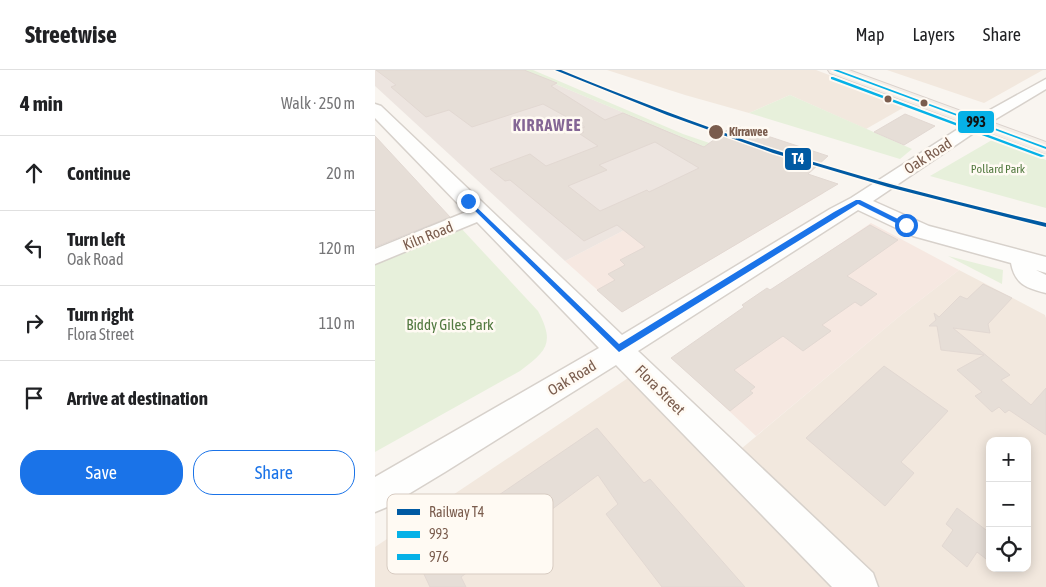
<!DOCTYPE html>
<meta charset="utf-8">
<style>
:root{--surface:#fff;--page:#f2f2f2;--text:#202124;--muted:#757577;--line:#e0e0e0;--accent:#1a73e8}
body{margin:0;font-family:"Asap Condensed",sans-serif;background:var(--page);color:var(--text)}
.controls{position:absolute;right:15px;bottom:15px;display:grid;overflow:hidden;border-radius:10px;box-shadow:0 2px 12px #0003}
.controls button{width:45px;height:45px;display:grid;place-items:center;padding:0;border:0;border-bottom:1px solid var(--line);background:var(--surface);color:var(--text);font:25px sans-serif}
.stop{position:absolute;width:15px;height:15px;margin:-11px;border:4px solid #1a73e8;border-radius:50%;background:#fff}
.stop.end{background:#1a73e8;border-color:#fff;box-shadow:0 1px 5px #0008}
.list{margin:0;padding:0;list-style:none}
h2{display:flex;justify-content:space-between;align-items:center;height:65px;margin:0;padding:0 20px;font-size:21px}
h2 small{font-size:16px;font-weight:400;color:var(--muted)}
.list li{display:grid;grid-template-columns:32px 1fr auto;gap:15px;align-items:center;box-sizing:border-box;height:75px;padding:0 20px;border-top:1px solid var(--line)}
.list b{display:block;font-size:19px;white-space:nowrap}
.list p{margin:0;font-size:16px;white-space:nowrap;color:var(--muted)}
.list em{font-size:16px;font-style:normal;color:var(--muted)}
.actions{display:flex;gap:10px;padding:15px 20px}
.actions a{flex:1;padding:11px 0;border:1px solid var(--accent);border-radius:20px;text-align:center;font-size:18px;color:var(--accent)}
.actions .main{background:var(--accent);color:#fff}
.icon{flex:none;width:28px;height:28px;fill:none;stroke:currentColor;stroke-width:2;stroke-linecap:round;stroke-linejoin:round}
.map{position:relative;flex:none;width:671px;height:517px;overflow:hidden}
header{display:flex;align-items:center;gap:30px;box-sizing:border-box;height:70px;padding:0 25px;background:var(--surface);border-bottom:1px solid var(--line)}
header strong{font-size:24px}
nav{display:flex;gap:28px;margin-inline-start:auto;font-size:18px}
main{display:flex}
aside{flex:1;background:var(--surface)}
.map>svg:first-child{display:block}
</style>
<header>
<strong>Streetwise</strong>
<nav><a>Map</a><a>Layers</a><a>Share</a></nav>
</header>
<main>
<aside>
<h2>4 min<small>Walk · 250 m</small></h2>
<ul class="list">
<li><svg class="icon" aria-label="ahead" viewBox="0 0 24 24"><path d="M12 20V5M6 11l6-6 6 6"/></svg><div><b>Continue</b></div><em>20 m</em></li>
<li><svg class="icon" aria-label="left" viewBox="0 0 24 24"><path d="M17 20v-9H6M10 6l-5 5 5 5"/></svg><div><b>Turn left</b><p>Oak Road</p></div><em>120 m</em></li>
<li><svg class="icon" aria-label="right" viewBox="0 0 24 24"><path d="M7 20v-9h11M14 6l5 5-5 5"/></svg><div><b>Turn right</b><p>Flora Street</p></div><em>110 m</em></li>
<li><svg class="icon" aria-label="arrive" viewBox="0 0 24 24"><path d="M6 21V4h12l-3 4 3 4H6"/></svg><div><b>Arrive at destination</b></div></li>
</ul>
<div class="actions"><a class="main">Save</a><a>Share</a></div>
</aside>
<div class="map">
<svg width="671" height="517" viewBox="0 0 671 517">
<rect width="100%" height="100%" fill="#f9f5f0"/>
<g fill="#f2e8de" fill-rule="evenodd">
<path d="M232 0H441L533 35 491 59 415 25 374 43 310 25Z"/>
<path d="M512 0H668L609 33Z"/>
<path d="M584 200 670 245 671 248V517H0V477L265 300 354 389 526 245ZM615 371H652V498H615Z"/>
</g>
<g fill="#f6e8e1">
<path d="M374 95 449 123 247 242 190 191Z"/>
<path d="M496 153 584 200 526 245 381 366 297 288Z"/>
</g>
<path fill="#ede5e0" d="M0 0H147L374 95 190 191 0 16Z"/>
<g fill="#e7f0db">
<path d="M147 0H158L308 64 355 80 352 86Z"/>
<path d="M415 25 537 79 525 89 374 43Z"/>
<path d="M617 70 671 90V138L555 106Z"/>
<path d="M85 157 163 241C180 273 172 281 145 301L0 382V193Z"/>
<path d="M573 186 628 200 627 214Z"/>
</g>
<g fill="#e6ded7" stroke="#e2d8d2" fill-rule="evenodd">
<path d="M1 0H149L182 13 176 16 230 50 248 43 329 77 359 55 453 86 433 104 463 114 247 242 222 220 240 210 233 204 250 195 245 190 270 177 242 155 209 171 135 110 130 111 115 99 155 84 171 96 223 76 205 64 209 62 205 59 210 57 168 34 97 57 74 40 51 47 16 17 21 15ZM280 72 324 98 274 122 272 120 225 141 193 116 232 100 224 95Z"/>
<path d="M530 44 560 56 529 75 499 62Z"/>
<path d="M0 66 75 147 0 177Z"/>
<path d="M495 155 523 170 472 206 502 224 486 236 480 232 447 255 456 261 428 281 408 266 359 300 380 317 375 321 378 323 355 341 296 288 369 237 367 235 392 218 395 220Z"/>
<path d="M608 214 637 228 613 254 615 263 578 258 635 305 626 310 656 335 671 318V365L634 340 630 343 624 337 617 342 600 326 607 322 582 300 609 285 566 280 562 256H554L561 250 559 243 564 247 585 226 592 229Z"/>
<path d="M509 296 573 341 526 392 539 403 510 436 431 368Z"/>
<path d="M222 358 269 413 275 409 370 517H287L231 444 243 434 223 405 86 507 91 517H55L39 483Z"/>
<path d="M582 438 615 463V492L602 482 592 497 567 476 578 460 571 454Z"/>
</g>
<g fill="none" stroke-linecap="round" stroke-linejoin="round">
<g stroke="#d7d1cb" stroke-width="3">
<path id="minor" d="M671 9V19L609 56 498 131 554 156 671 187V203L661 200 671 205V223C651 218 640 214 636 193L538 166 483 140 263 281 498 503 503 517H457L241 295 70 402 12 437 0 442V407L224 278 102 152 0 194V179L91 142 0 48V34L6 36 247 265 455 139 476 128 597 50Z"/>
</g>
<g stroke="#dad1cc" stroke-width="2">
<path id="major" d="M453 0H474L671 72V84L455 3Z"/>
</g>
<use href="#minor" fill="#fefefd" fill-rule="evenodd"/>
<use href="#major" fill="#f3eee8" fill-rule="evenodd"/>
<g stroke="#fffaf3" stroke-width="4">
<path id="bus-1" d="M458 0H463L671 77V79Z"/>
</g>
<g stroke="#fffaf3" stroke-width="4">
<path id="bus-2" d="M456 7H458L670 86 666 87 456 9Z"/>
</g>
<use href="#bus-1" fill="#06b1e7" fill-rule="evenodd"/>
<use href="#bus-2" fill="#06b1e7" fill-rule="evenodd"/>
<g stroke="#fffaf3" stroke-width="3">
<path id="rail-1" d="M180 0H186C257 29 329 57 403 81 491 109 581 132 671 153V157L513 117 398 83 292 45Z"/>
</g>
<use href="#rail-1" fill="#005aa3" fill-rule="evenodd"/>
</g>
<path fill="#1a73e8" d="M93 129 244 274 459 142 481 130H485L535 155 529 157 483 134 244 282 91 132V130Z"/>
<g fill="#7a5c4d" stroke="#fffaf3" stroke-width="2">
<circle cx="513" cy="29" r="4.5"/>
<circle cx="549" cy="33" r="4.5"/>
<circle cx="341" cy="62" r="8"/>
</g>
<g text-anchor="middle" stroke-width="5" stroke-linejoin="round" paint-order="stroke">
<g font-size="12" font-weight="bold" fill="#7a5c4d" stroke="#fffaf3" text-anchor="start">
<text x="354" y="66">Kirrawee</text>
</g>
<g font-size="12" fill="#537a41" stroke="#fffaf3">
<text x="623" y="103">Pollard Park</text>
</g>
<g font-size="15" fill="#7a5c4d" stroke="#fffaf3">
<text transform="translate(553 86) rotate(-33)" y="5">Oak Road</text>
<text transform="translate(53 166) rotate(-22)" y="5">Kiln Road</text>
<text transform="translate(197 308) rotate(-31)" y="5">Oak Road</text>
<text transform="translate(285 320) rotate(45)" y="5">Flora Street</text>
</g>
<g font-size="15" fill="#537a41" stroke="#fffaf3">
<text x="75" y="260">Biddy Giles Park</text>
</g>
<g font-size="16" font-weight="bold" letter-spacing="1" fill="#846695" stroke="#fffaf3">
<text x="172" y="61">KIRRAWEE</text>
</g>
</g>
<rect x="12" y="424" width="166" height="80" rx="8" fill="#fffaf3" stroke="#d7cbc1" stroke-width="1"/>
<rect x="22" y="439" width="23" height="6" fill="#005aa3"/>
<rect x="22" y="461" width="23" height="7" fill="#06b1e7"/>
<rect x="22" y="484" width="23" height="6" fill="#06b1e7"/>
<g font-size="14" fill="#7a5c4d">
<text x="54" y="447">Railway T4</text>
<text x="54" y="469">993</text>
<text x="54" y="492">976</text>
</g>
<g stroke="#fffaf3" stroke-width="2">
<rect x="582" y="40" width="38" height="24" rx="5" fill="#06b1e7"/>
<rect x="409" y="77" width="28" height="24" rx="5" fill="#005aa3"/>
</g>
<g font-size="14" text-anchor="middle" font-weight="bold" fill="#fff">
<text x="423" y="94">T4</text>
</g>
<g font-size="14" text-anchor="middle" font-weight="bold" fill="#111">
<text x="601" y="57">993</text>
</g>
</svg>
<div class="controls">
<button>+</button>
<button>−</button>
<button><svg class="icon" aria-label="locate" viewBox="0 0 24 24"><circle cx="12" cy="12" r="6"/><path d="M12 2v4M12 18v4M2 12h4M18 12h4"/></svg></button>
</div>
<div class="stop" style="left:531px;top:155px"></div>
<div class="stop end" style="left:93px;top:131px"></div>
</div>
</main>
